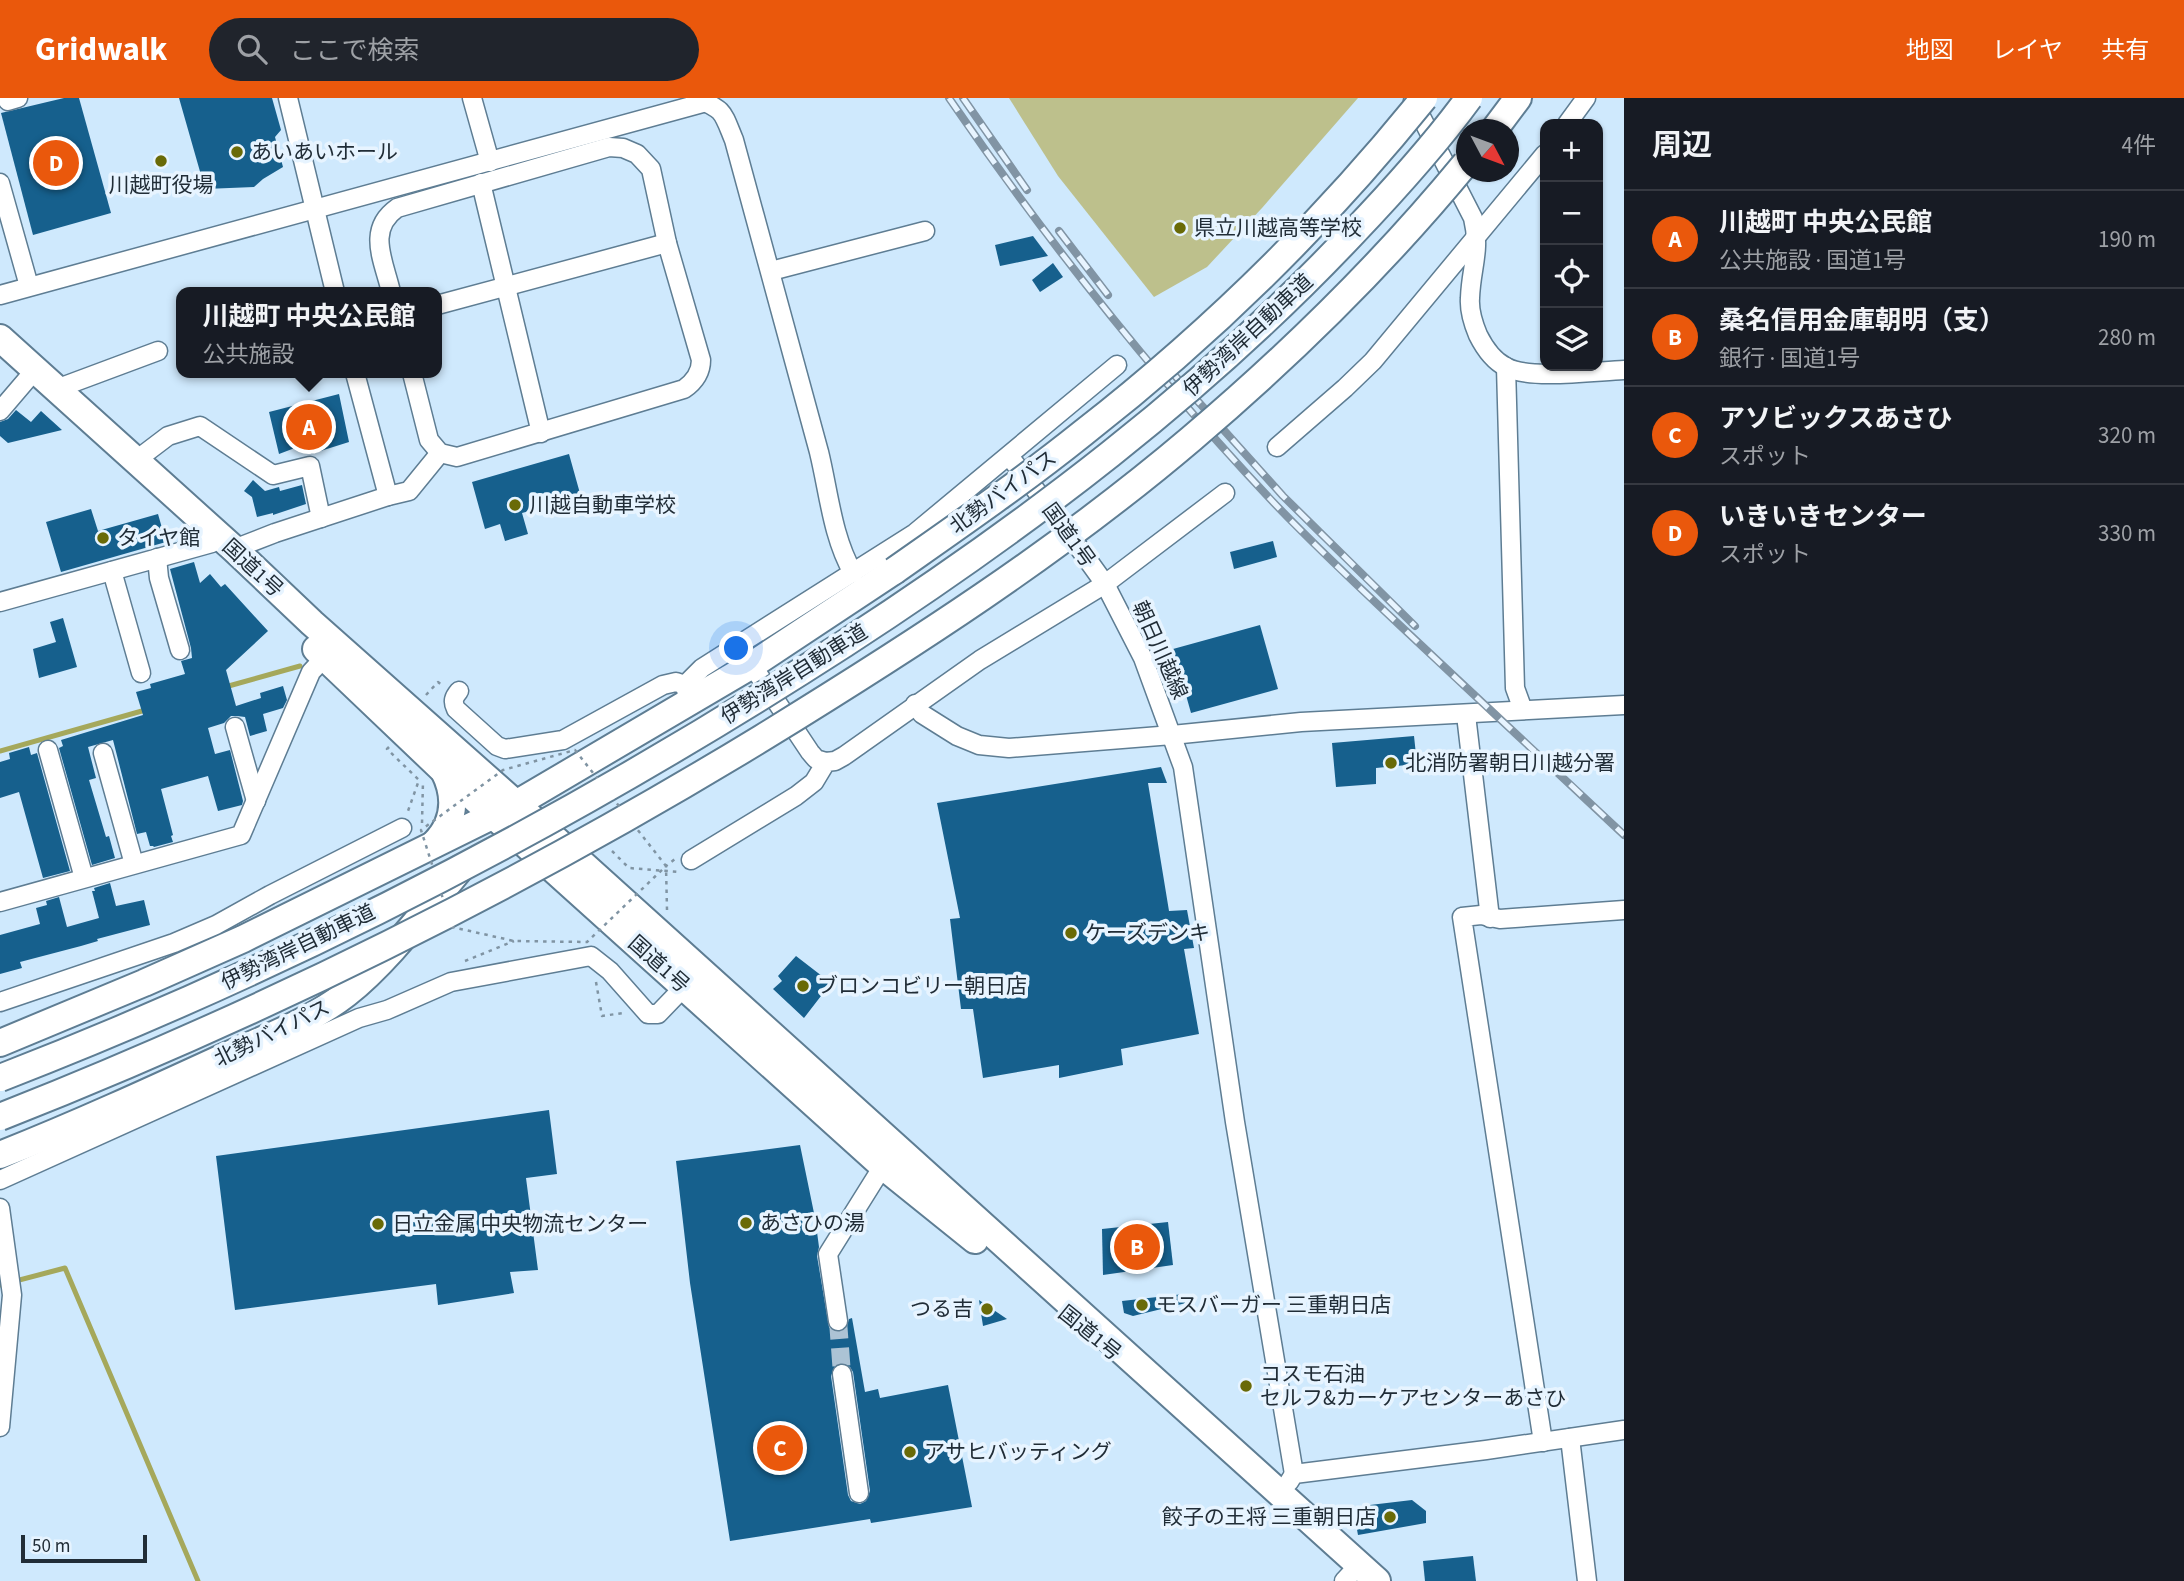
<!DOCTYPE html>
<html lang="ja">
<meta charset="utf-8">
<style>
:root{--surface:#171b24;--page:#20242c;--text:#f1f3f6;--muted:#9ea1a6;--line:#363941;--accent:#ea580c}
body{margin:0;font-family:"Source Sans 3","Noto Sans JP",sans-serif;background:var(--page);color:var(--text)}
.controls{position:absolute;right:21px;top:21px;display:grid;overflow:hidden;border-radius:14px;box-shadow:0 2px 5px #0004}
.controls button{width:63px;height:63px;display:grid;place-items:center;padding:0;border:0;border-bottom:2px solid var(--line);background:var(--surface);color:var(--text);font:35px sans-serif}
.compass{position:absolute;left:1456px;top:21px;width:63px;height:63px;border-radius:50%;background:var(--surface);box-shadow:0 2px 5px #0004;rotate:131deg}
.scale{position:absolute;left:21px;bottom:18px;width:126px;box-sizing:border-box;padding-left:7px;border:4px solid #212d37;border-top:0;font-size:19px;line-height:24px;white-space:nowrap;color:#212d37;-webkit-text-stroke:5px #e7f4ff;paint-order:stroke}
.you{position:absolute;left:737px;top:551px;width:24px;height:24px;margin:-18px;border:5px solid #fff;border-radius:50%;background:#1a73e8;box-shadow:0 0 0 10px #1a73e833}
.badge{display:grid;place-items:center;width:46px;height:46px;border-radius:50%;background:var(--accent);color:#fff;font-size:23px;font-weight:700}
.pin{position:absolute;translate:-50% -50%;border:4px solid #fff;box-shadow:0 2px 7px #0006}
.popup{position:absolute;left:176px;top:189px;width:266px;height:91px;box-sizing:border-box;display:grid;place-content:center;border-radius:14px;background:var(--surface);filter:drop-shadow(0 2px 5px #0005);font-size:23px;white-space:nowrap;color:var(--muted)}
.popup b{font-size:26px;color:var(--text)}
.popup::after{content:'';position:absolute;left:50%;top:100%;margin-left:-14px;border:14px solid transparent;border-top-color:var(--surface)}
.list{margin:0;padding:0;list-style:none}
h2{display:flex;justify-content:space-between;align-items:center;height:91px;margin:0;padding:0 28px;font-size:30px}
h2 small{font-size:23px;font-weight:400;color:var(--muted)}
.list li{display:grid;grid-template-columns:46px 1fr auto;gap:21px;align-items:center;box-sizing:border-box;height:98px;padding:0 28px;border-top:2px solid var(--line)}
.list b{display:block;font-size:26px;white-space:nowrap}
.list p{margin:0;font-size:23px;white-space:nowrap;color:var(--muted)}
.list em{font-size:23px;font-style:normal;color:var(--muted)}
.icon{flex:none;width:38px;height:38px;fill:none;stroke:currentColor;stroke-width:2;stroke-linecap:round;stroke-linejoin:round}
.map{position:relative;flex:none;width:1624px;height:1483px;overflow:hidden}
header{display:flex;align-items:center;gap:42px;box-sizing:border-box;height:98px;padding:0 35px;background:var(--accent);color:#fff}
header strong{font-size:33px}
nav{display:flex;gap:38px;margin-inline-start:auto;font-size:24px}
.search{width:490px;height:63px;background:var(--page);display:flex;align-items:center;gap:18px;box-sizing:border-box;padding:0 24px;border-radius:38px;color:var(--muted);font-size:26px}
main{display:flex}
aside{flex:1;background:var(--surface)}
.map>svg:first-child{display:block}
</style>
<header>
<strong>Gridwalk</strong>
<div class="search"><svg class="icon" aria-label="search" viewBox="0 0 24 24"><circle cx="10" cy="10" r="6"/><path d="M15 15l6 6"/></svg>ここで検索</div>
<nav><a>地図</a><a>レイヤ</a><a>共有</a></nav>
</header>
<main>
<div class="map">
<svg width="1624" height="1483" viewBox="0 0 1624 1483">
<rect width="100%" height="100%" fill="#cfe9fd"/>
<path fill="#bdc08c" d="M1009 0H1358L1262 110 1207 169 1154 199 1058 78Z"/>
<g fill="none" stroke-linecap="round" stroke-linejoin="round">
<g stroke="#a5a85b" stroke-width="5">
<path d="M225 589 300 568"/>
<path d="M0 653 149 611"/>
<path d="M0 1187 65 1170 198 1483"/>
</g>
</g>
<g fill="#16608d" fill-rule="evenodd">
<path d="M64 0H79L111 115 33 137 1 15Z"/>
<path d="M179 0H272L281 32 275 39 283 69 263 81 254 89 205 91Z"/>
<path d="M1033 138 1048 158 1000 168 995 147Z"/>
<path d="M1053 165 1063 179 1040 194 1032 182Z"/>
<path d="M339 296 349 344 311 356 308 345 279 356 269 314Z"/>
<path d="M16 312 31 324 41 313 62 332 8 345 0 338V324L8 321Z"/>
<path d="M569 356 581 399 522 415 528 436 505 443 500 426 485 431 472 384Z"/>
<path d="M253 382 265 393 279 389 280 393 302 387 306 406 273 417V415L257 419 252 399 244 393Z"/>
<path d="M91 411 98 433 158 416 166 444 61 474 46 424Z"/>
<path d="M1273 443 1277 459 1234 471 1230 454Z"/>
<path d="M194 464 200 485 210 476 221 489 225 486 268 533 226 572 236 608 261 600 260 595 283 588 287 602 283 610 263 616 267 633 250 638 245 619 237 618H231L224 625 208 630 215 656 230 652 243 703 242 707 218 713 208 678 161 691 173 737 171 738 173 744 154 749 153 748H150L146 734 137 736 113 642 88 649 96 680 89 682 106 739 109 738 115 760 92 767 59 650 63 648 61 642 143 617 136 594 151 590 150 586 185 576 181 563 192 560 191 550 170 471Z"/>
<path d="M63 520 77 569 39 580 33 551 56 544 50 524Z"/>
<path d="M1260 527 1278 591 1191 615 1173 551Z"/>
<path d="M1414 638 1417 666 1376 670V686L1336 689 1332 645Z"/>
<path d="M29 649 31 657 37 655 70 773 43 780 19 694 0 700V664L10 661 9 655Z"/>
<path d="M1161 669 1167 685H1148L1169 813 1187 812 1194 850 1184 851 1199 936 1121 951 1123 967 1059 980V967L983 980 973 911H961L950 821 960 820 937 705Z"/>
<path d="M110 785 116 808 144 802 150 827 97 841 98 843 81 848 20 864 22 870 0 876V837L40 826 36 810 47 807 46 803 59 799 67 829 99 820 92 793H95L94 790Z"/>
<path d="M796 858 831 885 804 920 773 891 782 883 778 878Z"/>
<path d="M549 1012 557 1076 526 1080 538 1172 510 1174 514 1195 438 1207 436 1186 235 1212 216 1058Z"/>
<path d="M800 1047 814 1115 805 1137 817 1134 819 1149 817 1158 829 1229 834 1234H840L846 1231 849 1221 852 1220 865 1294 878 1291 880 1300 948 1287 972 1409 871 1425 870 1421 730 1443 690 1185 676 1063ZM841 1265 850 1269 853 1274 870 1393 866 1403 860 1406 851 1403 848 1397 831 1278 835 1268Z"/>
<path d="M1168 1124 1173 1167 1103 1177 1102 1131Z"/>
<path d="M1184 1196 1186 1205 1133 1218 1124 1215 1122 1203Z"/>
<path d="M979 1202 1007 1221 983 1228Z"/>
<path d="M1412 1402 1426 1413V1425L1358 1437 1353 1409Z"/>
<path d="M1473 1458 1476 1483H1425L1423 1463Z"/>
</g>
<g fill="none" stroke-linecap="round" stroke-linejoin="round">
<path stroke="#acc3d5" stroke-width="18" stroke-dasharray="18 9" stroke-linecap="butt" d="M838 1223 842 1276"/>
<g stroke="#5e7d93" stroke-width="21">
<g id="minor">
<path d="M288 0 335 194"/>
<path d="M472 0 490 64"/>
<path d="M697 0C725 13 722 13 734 42L819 354C829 395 832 438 853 475"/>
<path d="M8 3 18 0"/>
<path d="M1413 3 1473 120C1481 153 1471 169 1470 200 1469 213 1473 225 1478 237 1484 249 1494 263 1506 269 1529 282 1596 273 1624 272"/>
<path d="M1567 26 1586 0"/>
<path d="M0 85 29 188"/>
<path d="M481 85 541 335"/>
<path d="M771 173 925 133"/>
<path d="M391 194C384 163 366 132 397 110L609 49 623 50 637 56 651 71 667 145 701 262C701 275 694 284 684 291L457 359 440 355 429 342 412 275"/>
<path d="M0 197 706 4"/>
<path d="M437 207 667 145"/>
<path d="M1506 269 1515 590 1523 612"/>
<path d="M56 291 158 253"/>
<path d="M0 313 35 272"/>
<path d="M1277 349 1345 290 1373 263 1545 56"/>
<path d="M1009 358 1059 422 1105 486 1143 560 1183 669 1235 1024 1294 1376"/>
<path d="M135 363 168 338 200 328 273 377 310 368 321 420"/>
<path d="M388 398 409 393 440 355"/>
<path d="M234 451 275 435 388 398 355 275"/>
<path d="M157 460 159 480 180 552"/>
<path d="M112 473 141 575"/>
<path d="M0 504 212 445"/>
<path d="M752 567 810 654 816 661 826 664"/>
<path d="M459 593C454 599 452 603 456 611L497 648 505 651 563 642 663 587 676 584 685 587"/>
<path d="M689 605 685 587 702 570 915 435 1117 267"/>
<path d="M915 606 922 616 957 638 979 647 1009 650 1172 637 1301 624 1624 607"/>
<path d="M1466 617 1490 820"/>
<path d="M235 629 256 703"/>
<path d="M48 652 84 780"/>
<path d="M103 655 134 766"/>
<path d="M691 762 796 698 814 684 826 664 835 663 844 658 980 562 1105 486 1225 395"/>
<path d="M0 804 241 737 311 574 324 560"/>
<path d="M0 904 174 845 216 827 270 797 402 730"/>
<path d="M0 1082 359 920 387 912 451 884 591 858 610 873 648 916H658L684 889"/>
<path d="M0 1110 12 1197 0 1329"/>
<path d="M838 1223 828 1156 883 1068"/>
<path d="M842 1276 859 1395"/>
<path d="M1570 1340 1587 1483"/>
<path d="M1543 1344 1462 819 1481 817 1500 821 1624 812"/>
<path d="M1289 1384 1294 1376 1486 1352 1624 1332"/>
<path d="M1344 1483 1359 1467"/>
</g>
</g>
<g stroke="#5e7d93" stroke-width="30">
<g id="highway">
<path d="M1494 32 1518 0"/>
<path d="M0 240 234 451 312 525 516 706 1377 1483"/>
<path d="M316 551 444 673 883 1068 975 1142"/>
<path d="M434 746C455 725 457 699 444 673"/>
<path d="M0 945 144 885 243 841 516 706 752 567 894 473"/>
<path d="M0 1057C76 1027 150 993 224 959 265 940 310 924 346 896 387 864 426 811 460 771"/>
</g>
</g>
<g stroke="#8094a3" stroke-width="2.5" stroke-dasharray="3.5 5" stroke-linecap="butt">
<path d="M426 597 438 584 443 588"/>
<path d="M389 649 387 651 419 682 408 713"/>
<path d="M422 725 423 683"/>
<path d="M612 753 629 770 679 774"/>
<path d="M667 812 666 768 675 761"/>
<path d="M465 863 514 843"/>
<path d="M596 884 602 918 623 915"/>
</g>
<use href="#minor" stroke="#fff" stroke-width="18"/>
<use href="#highway" stroke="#fff" stroke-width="26"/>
<g stroke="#8194a4" stroke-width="8">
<g id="rail">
<path d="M949 0C1047 143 1155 279 1274 405 1317 450 1362 492 1407 534 1479 602 1552 669 1624 737"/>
<path d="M963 0 1027 92"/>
<path d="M1059 133 1108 197"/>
<path d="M1168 270 1283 398 1415 528"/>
</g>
</g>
<use href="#rail" stroke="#e7f4ff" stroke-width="5" stroke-dasharray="16" stroke-linecap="butt"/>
<g stroke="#5e7d93" stroke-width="30" stroke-linecap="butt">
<g id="highway-bridge">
<path d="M894 473C958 428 1022 384 1083 335 1209 237 1324 124 1424 0"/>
<path d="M0 980C295 866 579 717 844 546 1027 427 1202 295 1352 136 1393 93 1434 48 1469 0"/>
<path d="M0 1019C264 915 519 788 762 640 910 549 1058 454 1191 341 1290 257 1383 166 1466 65"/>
</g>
</g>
<path stroke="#8094a3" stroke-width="2.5" stroke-dasharray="3.5 5" stroke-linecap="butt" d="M575 652 666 768 587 844 514 843 452 829 421 732 503 672Z"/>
<use href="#highway-bridge" stroke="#fff" stroke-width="26"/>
</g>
<g fill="#696a07" stroke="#e7f4ff" stroke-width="2.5">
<circle cx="237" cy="54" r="7"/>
<circle cx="161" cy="63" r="7"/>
<circle cx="1180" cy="130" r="7"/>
<circle cx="515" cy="407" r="7"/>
<circle cx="103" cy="440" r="7"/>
<circle cx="1391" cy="665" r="7"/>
<circle cx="1071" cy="835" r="7"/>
<circle cx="803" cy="888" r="7"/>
<circle cx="746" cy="1125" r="7"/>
<circle cx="378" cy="1126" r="7"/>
<circle cx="1142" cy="1207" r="7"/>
<circle cx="987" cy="1211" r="7"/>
<circle cx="1246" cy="1288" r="7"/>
<circle cx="910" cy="1354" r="7"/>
<circle cx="1390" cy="1419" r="7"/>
</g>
<g text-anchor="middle" stroke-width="7" stroke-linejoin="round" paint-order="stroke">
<g font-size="21" fill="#212d37" stroke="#e7f4ff" text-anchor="start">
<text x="251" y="61">あいあいホール</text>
<text x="161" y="94" text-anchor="middle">川越町役場</text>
<text x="1194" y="137">県立川越高等学校</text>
<text x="529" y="414">川越自動車学校</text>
<text x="117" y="447">タイヤ館</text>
<text x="1405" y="672">北消防署朝日川越分署</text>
<text x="1085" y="842">ケーズデンキ</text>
<text x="817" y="895">ブロンコビリー朝日店</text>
<text x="760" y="1132">あさひの湯</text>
<text x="392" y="1133">日立金属 中央物流センター</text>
<text x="1156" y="1214">モスバーガー 三重朝日店</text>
<text x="973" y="1218" text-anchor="end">つる吉</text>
<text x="1260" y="1283">コスモ石油<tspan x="1260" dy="24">セルフ&amp;カーケアセンターあさひ</tspan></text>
<text x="924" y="1361">アサヒバッティング</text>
<text x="1376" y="1426" text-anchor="end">餃子の王将 三重朝日店</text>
</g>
<g font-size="21" fill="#212d37" stroke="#e7f4ff">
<text transform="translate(1248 237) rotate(-43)" y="7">伊勢湾岸自動車道</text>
<text transform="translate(1003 394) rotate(-36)" y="7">北勢バイパス</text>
<text transform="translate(1069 437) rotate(54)" y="7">国道1号</text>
<text transform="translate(253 470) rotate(43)" y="7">国道1号</text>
<text transform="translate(1160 552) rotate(66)" y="7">朝日川越線</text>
<text transform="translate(794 576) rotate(-32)" y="7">伊勢湾岸自動車道</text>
<text transform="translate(298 849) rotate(-26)" y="7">伊勢湾岸自動車道</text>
<text transform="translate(659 866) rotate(42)" y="7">国道1号</text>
<text transform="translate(272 935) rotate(-26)" y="7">北勢バイパス</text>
<text transform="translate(1090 1235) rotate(39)" y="7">国道1号</text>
</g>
</g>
</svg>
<div class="controls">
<button>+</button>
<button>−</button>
<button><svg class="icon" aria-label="locate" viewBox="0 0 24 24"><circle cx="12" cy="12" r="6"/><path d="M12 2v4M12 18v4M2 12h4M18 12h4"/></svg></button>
<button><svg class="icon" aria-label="layers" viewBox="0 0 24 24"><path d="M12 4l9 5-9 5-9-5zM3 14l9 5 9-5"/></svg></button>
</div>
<svg class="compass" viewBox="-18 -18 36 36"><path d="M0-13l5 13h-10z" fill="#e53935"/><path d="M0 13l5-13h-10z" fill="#9ea1a6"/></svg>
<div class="scale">50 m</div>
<div class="you"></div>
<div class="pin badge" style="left:309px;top:329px">A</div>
<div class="popup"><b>川越町 中央公民館</b>公共施設</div>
<div class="pin badge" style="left:1137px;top:1149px">B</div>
<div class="pin badge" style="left:780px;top:1350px">C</div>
<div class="pin badge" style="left:56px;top:65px">D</div>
</div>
<aside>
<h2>周辺<small>4件</small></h2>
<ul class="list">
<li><span class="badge">A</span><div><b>川越町 中央公民館</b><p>公共施設 · 国道1号</p></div><em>190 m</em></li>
<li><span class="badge">B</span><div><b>桑名信用金庫朝明（支）</b><p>銀行 · 国道1号</p></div><em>280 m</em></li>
<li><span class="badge">C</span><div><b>アソビックスあさひ</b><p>スポット</p></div><em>320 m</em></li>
<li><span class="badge">D</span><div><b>いきいきセンター</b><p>スポット</p></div><em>330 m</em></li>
</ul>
</aside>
</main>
